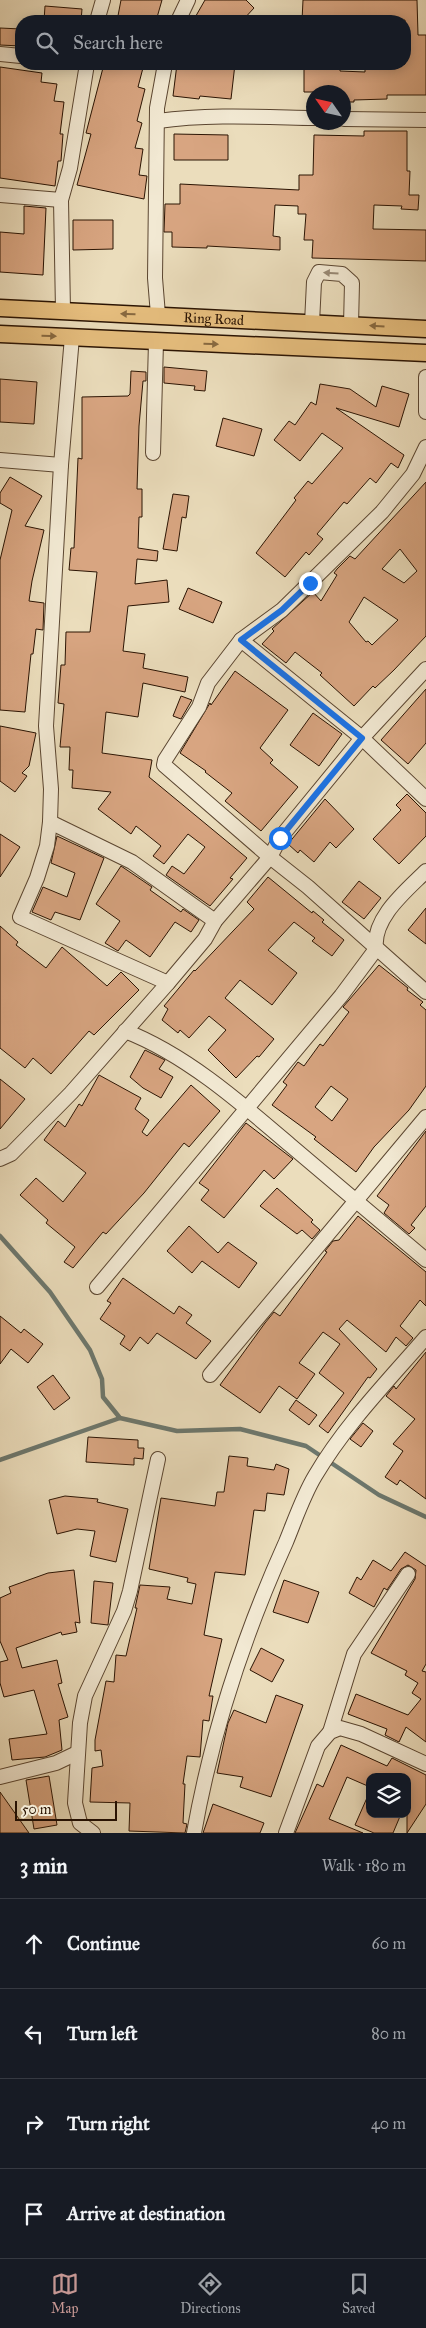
<!DOCTYPE html>
<meta charset="utf-8">
<style>
:root{--surface:#171b24;--page:#242831;--text:#f1f3f6;--muted:#9ea1a6;--line:#363941;--accent:#c59692}
body{margin:0;font-family:"IM FELL Great Primer",serif;background:var(--page);color:var(--text)}
.controls{position:absolute;right:15px;bottom:15px;display:grid;overflow:hidden;border-radius:10px;box-shadow:0 2px 12px #0003}
.controls button{width:45px;height:45px;display:grid;place-items:center;padding:0;border:0;border-bottom:1px solid var(--line);background:var(--surface);color:var(--text);font:25px sans-serif}
.compass{position:absolute;left:306px;top:85px;width:45px;height:45px;border-radius:50%;background:var(--surface);box-shadow:0 2px 12px #0003;rotate:304deg}
.scale{position:absolute;left:15px;bottom:12px;width:102px;box-sizing:border-box;padding-left:5px;border:2px solid #2b1403;border-top:0;font-size:14px;line-height:18px;white-space:nowrap;color:#2b1403;-webkit-text-stroke:4px #f2e9d3;paint-order:stroke}
.stop{position:absolute;width:15px;height:15px;margin:-11px;border:4px solid #1a73e8;border-radius:50%;background:#fff}
.stop.end{background:#1a73e8;border-color:#fff;box-shadow:0 1px 5px #0008}
.list{margin:0;padding:0;list-style:none}
h2{display:flex;justify-content:space-between;align-items:center;height:65px;margin:0;padding:0 20px;font-size:21px}
h2 small{font-size:16px;font-weight:400;color:var(--muted)}
.list li{display:grid;grid-template-columns:32px 1fr auto;gap:15px;align-items:center;box-sizing:border-box;height:90px;padding:0 20px;border-top:1px solid var(--line)}
.list b{display:block;font-size:19px;white-space:nowrap}
.list em{font-size:16px;font-style:normal;color:var(--muted)}
.icon{flex:none;width:28px;height:28px;fill:none;stroke:currentColor;stroke-width:2;stroke-linecap:round;stroke-linejoin:round}
.map{position:relative;flex:none;width:426px;height:1833px;overflow:hidden}
.search{position:absolute;background:var(--surface);box-shadow:0 2px 12px #0003;left:15px;right:15px;top:15px;height:55px;display:flex;align-items:center;gap:12px;box-sizing:border-box;padding:0 18px;border-radius:20px;color:var(--muted);font-size:19px}
.sheet{height:425px;background:var(--surface)}
nav{display:flex;justify-content:space-around;align-items:center;box-sizing:border-box;height:70px;border-top:1px solid var(--line);background:var(--surface);font-size:14px;color:var(--muted)}
nav a{display:grid;justify-items:center;gap:2px}
nav .on{color:var(--accent)}
.map>svg:first-child{display:block}
</style>
<div class="map">
<svg width="426" height="1833" viewBox="0 0 426 1833">
<rect width="100%" height="100%" fill="#ebddbc"/>
<filter id="stains"><feTurbulence type="fractalNoise" baseFrequency=".004" numOctaves="4"/><feColorMatrix values="0 0 0 0 .2 0 0 0 0 .09 0 0 0 0 .02 0 0 0 .5 -.17"/></filter>
<radialGradient id="worn" r=".72"><stop offset=".6" stop-color="#630" stop-opacity="0"/><stop offset="1" stop-color="#630" stop-opacity=".3"/></radialGradient>
<g fill="none" stroke-linecap="round" stroke-linejoin="round">
<g stroke="#6d786e" stroke-width="4.5">
<path d="M0 1236 50 1292 90 1350 102 1379 103 1397 120 1418 177 1431 240 1429 306 1446 379 1495 426 1517"/>
<path d="M0 1460 120 1418"/>
</g>
</g>
<g fill="#d8a581" stroke="#2b1403" fill-rule="evenodd">
<path d="M121 0H162L156 21H117Z"/>
<path d="M205 0H246L254 8 242 21H193Z"/>
<path d="M303 0H417L418 35H426V95H387V99L354 100V102H344V92H304V64H340V71L365 72V64H405V20L302 21Z"/>
<path d="M45 6 82 9 81 21H44Z"/>
<path d="M0 28 21 29V46L0 45Z"/>
<path d="M104 64H144L138 87 145 89 137 121 142 123 135 148 143 149 139 175 147 176 144 199 77 185 91 134 86 133Z"/>
<path d="M177 64H235L231 99 200 96 199 99 173 96Z"/>
<path d="M0 67 42 73 41 82 57 84 54 101 64 102 60 134H63L61 161H58L55 186 0 178Z"/>
<path d="M364 131H407V171H410L409 195H419L418 210 401 209 402 206 374 205 373 229 426 230V261L312 258 313 240H304L306 214H298V206L275 205 273 236 280 237V250L207 246V248L172 247V232H164L165 204H180V184L299 190V175H313L314 135 364 136Z"/>
<path d="M174 134 228 135V160H174Z"/>
<path d="M24 206 46 208 43 275 0 272V232L24 234Z"/>
<path d="M73 220H113V249L73 250Z"/>
<path d="M164 367 207 371 205 391 194 390 195 386 164 383Z"/>
<path d="M131 371 146 372V381H143L139 426 137 489H142V517H139L138 548 158 551 157 561 137 559 135 584 167 580 169 602 128 606 123 651 145 654 143 668 188 677 185 692 143 683 138 717 106 712 102 753 152 760 149 777 247 858 230 878 233 879 210 906 166 875 172 866 184 874 205 847 188 834 164 864 153 856 161 846 136 826 131 834 98 809 111 792 72 788 73 770H69L70 747H60L64 704 58 703 61 665H65L66 632H90L97 572 69 570 71 548H74L78 458 82 459V397L128 396 130 394Z"/>
<path d="M0 379 37 382 34 424 0 422Z"/>
<path d="M320 384 350 389 376 407 382 386 409 394 399 427 336 408 404 455 398 468 391 463 376 483 370 478 347 504 344 502 317 534 323 539 309 555 306 552 285 577 256 553 296 500 294 498 308 481 312 484 343 448 322 433 300 461 274 440 289 421 295 425 311 402 316 405Z"/>
<path d="M223 418 262 429 254 456 216 446Z"/>
<path d="M10 477 42 496 25 526 44 530 32 581 29 601 44 603 43 630 36 629 33 654H31L25 712 0 710V560L12 510 0 503V493Z"/>
<path d="M426 482V636L394 670 375 688 373 686 354 706 320 675 322 673 295 652 286 663 262 644 274 631 272 629 313 592 321 601 337 575 334 573 337 569 350 556 355 559ZM400 549 417 571 404 583 382 569ZM364 597 398 620 372 645 368 641 366 642 349 622Z"/>
<path d="M173 494 189 496 186 518 182 517 177 551 163 549Z"/>
<path d="M188 588 222 602 213 623 179 609Z"/>
<path d="M235 671 288 710 260 748 273 760 270 763 298 787 261 831 225 801 232 793 205 772 206 771 180 753 210 703 211 705Z"/>
<path d="M426 689V743L408 764 381 740Z"/>
<path d="M181 696 192 700 181 719 173 716Z"/>
<path d="M313 713 342 734 319 766 290 745Z"/>
<path d="M0 726 36 733 29 766 22 773 27 776 15 792 0 781Z"/>
<path d="M407 794 426 813V836L399 864 373 839 401 810 396 805Z"/>
<path d="M325 799 354 829 336 848 330 842 314 862 300 850 298 853 288 844Z"/>
<path d="M0 834 20 847 0 877Z"/>
<path d="M57 836 104 858 80 920 55 912 51 920 32 912 43 887 67 897 75 873 51 863Z"/>
<path d="M121 866 152 887 150 890 181 912 183 909 199 920 191 932 175 922 150 957 126 940 118 951 105 943 120 921 96 904Z"/>
<path d="M268 877 312 913 313 911 324 920 322 922 344 940 332 956 312 941 315 938 294 922 268 950 297 973 272 1005 240 980 225 998 274 1039 259 1057 257 1056 236 1078 208 1050 226 1030 209 1016 189 1038 180 1030 178 1033 162 1020 168 1009 164 1006 194 970 195 971 254 909 247 902Z"/>
<path d="M359 881 381 898 364 919 342 902Z"/>
<path d="M426 908V944L408 930Z"/>
<path d="M0 926 18 942 16 945 46 968 62 947 107 986 121 972 139 990 94 1035 89 1031 51 1074 33 1058 25 1068 0 1048Z"/>
<path d="M379 965 408 988 407 990 423 1002 420 1005 426 1010V1086L409 1110 374 1147 356 1172 314 1139 316 1137 272 1105 287 1085 283 1082 298 1062 304 1066 320 1044 323 1046 349 1012 343 1007ZM331 1086 348 1099 332 1121 315 1107Z"/>
<path d="M145 1050 165 1060 159 1069 173 1077 161 1098 143 1088 130 1077Z"/>
<path d="M99 1075 141 1098 135 1109 149 1120 142 1132 147 1136 191 1085 220 1111 189 1147 184 1143 144 1193 106 1234 103 1232 73 1268 64 1262 75 1247 46 1223 48 1220 20 1195 36 1178 63 1202 86 1173 44 1140 58 1121 65 1127 79 1104 82 1106Z"/>
<path d="M0 1079 25 1099 0 1129Z"/>
<path d="M246 1123 293 1159 274 1179 264 1170 224 1218 201 1200 209 1190 199 1183Z"/>
<path d="M426 1131V1206L411 1225 415 1228 409 1234 384 1213 389 1205 377 1196Z"/>
<path d="M277 1188 313 1220 311 1222 320 1230 312 1239 302 1230 297 1234 260 1206Z"/>
<path d="M358 1216 426 1272V1306L420 1300 400 1326 413 1338 406 1346 396 1337 386 1352 347 1320 339 1329 377 1369 370 1378 368 1377 328 1433 319 1426 344 1393 319 1373 340 1344 323 1332 299 1363 315 1374 297 1399 279 1386 260 1413 220 1385 265 1323 274 1312 280 1316 327 1252 325 1251 333 1241 339 1240Z"/>
<path d="M189 1226 218 1253 228 1242 257 1263 239 1288 202 1261 192 1273 167 1251Z"/>
<path d="M123 1278 174 1314 179 1306 192 1315 186 1323 211 1341 196 1359 157 1333 148 1344 140 1337 130 1351 120 1344 125 1336 100 1319 111 1303 107 1301Z"/>
<path d="M0 1316 21 1333 24 1329 43 1344 28 1363 11 1349 0 1364Z"/>
<path d="M426 1352V1499L400 1480 397 1485 385 1477 403 1451 393 1444 415 1419 386 1396 394 1386 396 1389Z"/>
<path d="M53 1375 70 1398 54 1410 37 1387Z"/>
<path d="M296 1400 317 1415 309 1425 289 1410Z"/>
<path d="M363 1423 373 1431 361 1447 350 1439Z"/>
<path d="M88 1437 138 1440V1448H144L143 1459 134 1458V1465L86 1462Z"/>
<path d="M229 1456 248 1458 247 1466 274 1470 276 1464 289 1469 284 1495 267 1493 265 1511 254 1510 245 1575 215 1572 204 1635 222 1639 209 1696H213L209 1721 203 1720 200 1757 187 1756 183 1784H185L183 1823 187 1824 185 1833 129 1831 130 1803 90 1802 92 1768 103 1766 101 1750 95 1751V1740L106 1681 114 1682 116 1655 126 1656 137 1608H135L140 1585 170 1587 167 1599 192 1604 196 1584 187 1582 188 1578 149 1569 161 1498 215 1506 217 1492H224Z"/>
<path d="M65 1496 98 1499 97 1502 128 1509 116 1562 90 1556 95 1531 77 1529 57 1534 49 1500Z"/>
<path d="M405 1552 426 1566V1664L422 1671 426 1672V1742L406 1727 399 1742 385 1735 387 1729 348 1714 356 1694 408 1715 421 1699 412 1693 418 1683 405 1675 407 1671 371 1653 415 1579 416 1570 408 1565 401 1569 387 1590 384 1588 374 1607 349 1593 357 1577 361 1580 373 1560 391 1571Z"/>
<path d="M74 1570 80 1623 75 1622 77 1632 62 1635 61 1632 16 1648 22 1668 57 1660 62 1683 58 1684 68 1717 59 1720 62 1750 45 1757 12 1760 9 1739 47 1734 34 1690 4 1697 0 1683V1662L8 1660 0 1641V1598L11 1593 9 1587 48 1573Z"/>
<path d="M284 1580 319 1592 308 1623 273 1612Z"/>
<path d="M94 1581 113 1583 108 1625 91 1623Z"/>
<path d="M261 1648 284 1660 272 1682 250 1670Z"/>
<path d="M276 1695 303 1705 271 1797 240 1787 243 1777 217 1773 228 1723 234 1710 266 1723Z"/>
<path d="M341 1745 387 1766 392 1758 426 1775V1804L407 1833V1777H370V1787L347 1777 329 1819 363 1833H295L317 1784 323 1787Z"/>
<path d="M49 1776 57 1825 34 1829 26 1780Z"/>
<path d="M370 1791V1814H401L393 1833H374L355 1825Z"/>
<path d="M0 1792 29 1833H0Z"/>
<path d="M213 1804 264 1823 260 1833H203Z"/>
</g>
<g fill="none" stroke-linecap="round" stroke-linejoin="round">
<g stroke="#5b4631" stroke-width="16">
<g id="minor">
<path d="M97 21 103 0"/>
<path d="M178 21 188 0"/>
<path d="M0 54 21 56"/>
<path d="M344 119 426 120"/>
<path d="M158 121C209 114 262 117 314 118"/>
<path d="M0 195 61 200"/>
<path d="M63 311 61 200 70 168 87 64"/>
<path d="M158 315 155 278 157 108 165 64"/>
<path d="M312 323 314 282 319 272 342 274 352 283 351 325"/>
<path d="M72 337 61 465 46 726 51 789 50 822 47 846 37 878 20 917 168 983"/>
<path d="M426 377V412"/>
<path d="M426 447 413 474 382 512 282 610 241 640 208 683 199 707 165 760 164 765 270 857 308 887 426 992"/>
<path d="M153 453 156 342"/>
<path d="M0 460 61 465"/>
<path d="M241 640 362 738 426 799"/>
<path d="M50 822 132 862 215 921"/>
<path d="M125 1031C185 1054 241 1103 290 1145 335 1183 381 1222 426 1260"/>
<path d="M0 1159 11 1154 71 1093 168 983 205 939 215 921 270 857 280 838 362 738 426 669"/>
<path d="M97 1287 341 996 376 949C372 918 406 891 426 871"/>
<path d="M210 1375 426 1117"/>
<path d="M330 1732 354 1654 408 1574"/>
<path d="M0 1777 56 1763 77 1753"/>
<path d="M93 1833 80 1823 75 1803 80 1723 85 1696 124 1611 130 1591 158 1459"/>
<path d="M194 1833C212 1732 244 1635 286 1542 295 1520 303 1496 315 1476 345 1425 387 1382 426 1337"/>
<path d="M286 1833 318 1746 330 1732 340 1728 361 1734 426 1764"/>
</g>
</g>
<g stroke="#2b1403" stroke-width="19">
<g id="major">
<path id="s1" d="M0 308 426 329"/>
<path d="M0 334 426 353"/>
</g>
</g>
<use href="#minor" stroke="#f2e9d3" stroke-width="14"/>
<use href="#major" stroke="#e6be7e" stroke-width="16"/>
</g>
<defs><path id="oneway-solid" d="M-6-.8H1V-3.2L6.5 0L1 3.2V.8H-6Z" transform="scale(1.25)"/></defs>
<use fill="#988975" href="#oneway-solid" transform="translate(331 273) rotate(-176)"/>
<g fill="#886940">
<use href="#oneway-solid" transform="translate(128 314) rotate(-178)"/>
<use href="#oneway-solid" transform="translate(377 326) rotate(-177)"/>
<use href="#oneway-solid" transform="translate(49 336) rotate(2)"/>
<use href="#oneway-solid" transform="translate(211 344) rotate(2)"/>
</g>
<g fill="none" stroke-linecap="round" stroke-linejoin="round">
<path stroke="#1a73e8" stroke-width="6" d="M280 838 362 738 241 640 282 610 310 583"/>
</g>
<g text-anchor="middle" stroke-width="4" stroke-linejoin="round" paint-order="stroke">
<g font-size="14" fill="#2b1403" stroke="#f2e9d3">
<text dy="5" stroke="none"><textPath href="#s1" startOffset="214">Ring Road</textPath></text>
</g>
</g>
<rect width="100%" height="100%" filter="url(#stains)"/>
<rect width="100%" height="100%" fill="url(#worn)"/>
</svg>
<div class="controls">
<button><svg class="icon" aria-label="layers" viewBox="0 0 24 24"><path d="M12 4l9 5-9 5-9-5zM3 14l9 5 9-5"/></svg></button>
</div>
<svg class="compass" viewBox="-18 -18 36 36"><path d="M0-13l5 13h-10z" fill="#e53935"/><path d="M0 13l5-13h-10z" fill="#9ea1a6"/></svg>
<div class="scale">50 m</div>
<div class="stop" style="left:280px;top:838px"></div>
<div class="stop end" style="left:310px;top:583px"></div>
<div class="search"><svg class="icon" aria-label="search" viewBox="0 0 24 24"><circle cx="10" cy="10" r="6"/><path d="M15 15l6 6"/></svg>Search here</div>
</div>
<section class="sheet">
<h2>3 min<small>Walk · 180 m</small></h2>
<ul class="list">
<li><svg class="icon" aria-label="ahead" viewBox="0 0 24 24"><path d="M12 20V5M6 11l6-6 6 6"/></svg><div><b>Continue</b></div><em>60 m</em></li>
<li><svg class="icon" aria-label="left" viewBox="0 0 24 24"><path d="M17 20v-9H6M10 6l-5 5 5 5"/></svg><div><b>Turn left</b></div><em>80 m</em></li>
<li><svg class="icon" aria-label="right" viewBox="0 0 24 24"><path d="M7 20v-9h11M14 6l5 5-5 5"/></svg><div><b>Turn right</b></div><em>40 m</em></li>
<li><svg class="icon" aria-label="arrive" viewBox="0 0 24 24"><path d="M6 21V4h12l-3 4 3 4H6"/></svg><div><b>Arrive at destination</b></div></li>
</ul>
</section>
<nav>
<a class="on"><svg class="icon" aria-label="map" viewBox="0 0 24 24"><path d="M3 6l6-2 6 2 6-2v14l-6 2-6-2-6 2zM9 4v14M15 6v14"/></svg>Map</a>
<a><svg class="icon" aria-label="directions" viewBox="0 0 24 24"><path d="M12 3l9 9-9 9-9-9zM9 14v-3h6M13 9l2 2-2 2"/></svg>Directions</a>
<a><svg class="icon" aria-label="saved" viewBox="0 0 24 24"><path d="M7 4h10v16l-5-4-5 4z"/></svg>Saved</a>
</nav>
